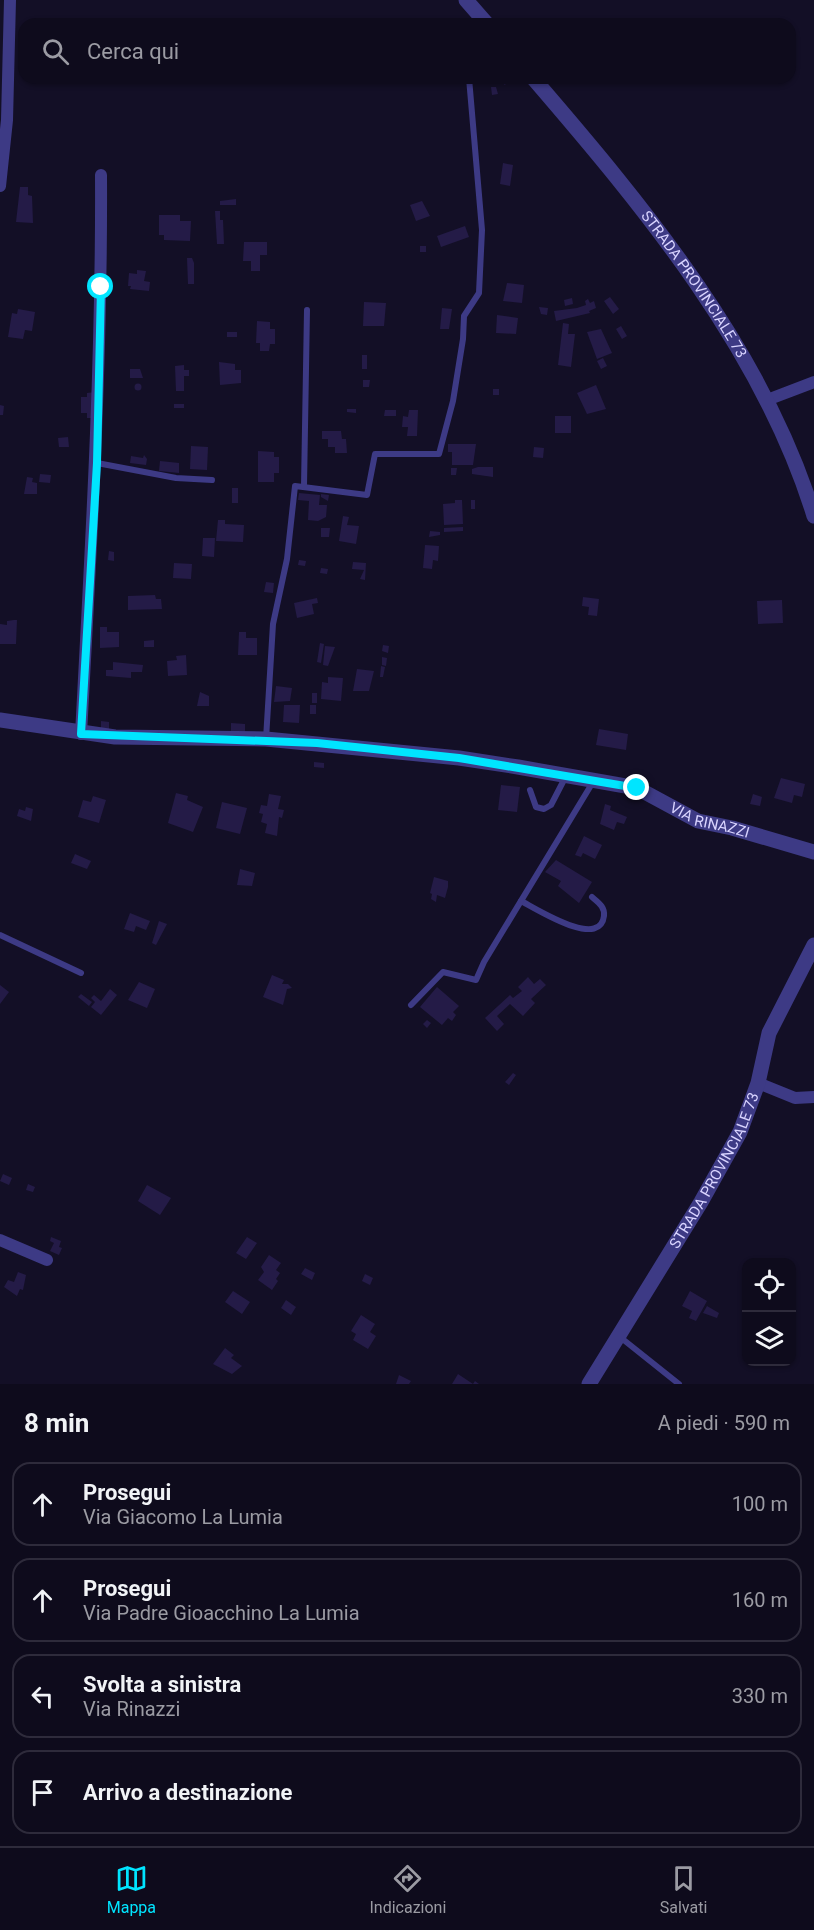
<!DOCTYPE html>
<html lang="it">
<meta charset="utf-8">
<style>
:root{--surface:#0e0b1c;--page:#171425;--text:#f1f3f6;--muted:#9b9ba3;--line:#2e2b3b;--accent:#00e5ff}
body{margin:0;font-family:Roboto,sans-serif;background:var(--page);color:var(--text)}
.controls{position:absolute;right:18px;bottom:18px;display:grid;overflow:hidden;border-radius:12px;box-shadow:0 2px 4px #0004}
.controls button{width:54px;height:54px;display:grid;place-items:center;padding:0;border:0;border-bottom:2px solid var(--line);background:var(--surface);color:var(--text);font:30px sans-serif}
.stop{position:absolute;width:18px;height:18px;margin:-14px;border:4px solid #00e5ff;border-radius:50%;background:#fff}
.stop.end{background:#00e5ff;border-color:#fff;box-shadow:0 2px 6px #0008}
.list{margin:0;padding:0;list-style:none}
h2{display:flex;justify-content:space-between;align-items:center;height:78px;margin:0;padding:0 24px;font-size:26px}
h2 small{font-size:20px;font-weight:400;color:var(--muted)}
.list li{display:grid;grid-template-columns:39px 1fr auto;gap:18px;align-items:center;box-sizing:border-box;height:84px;margin:0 12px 12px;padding:0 12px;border:2px solid var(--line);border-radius:18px}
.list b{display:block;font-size:22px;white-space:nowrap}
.list p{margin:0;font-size:20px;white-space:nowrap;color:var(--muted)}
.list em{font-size:20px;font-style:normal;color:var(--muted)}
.icon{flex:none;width:33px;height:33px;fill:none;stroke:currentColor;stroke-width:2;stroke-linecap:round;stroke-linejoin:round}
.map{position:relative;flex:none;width:814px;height:1384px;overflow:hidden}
.search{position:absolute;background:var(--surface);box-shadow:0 2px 4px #0004;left:18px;right:18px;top:18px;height:66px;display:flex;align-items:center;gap:15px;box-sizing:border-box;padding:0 21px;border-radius:18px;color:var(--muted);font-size:22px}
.sheet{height:462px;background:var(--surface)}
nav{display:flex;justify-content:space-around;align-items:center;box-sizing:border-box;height:84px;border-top:2px solid var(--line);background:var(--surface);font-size:16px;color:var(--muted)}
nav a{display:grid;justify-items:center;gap:3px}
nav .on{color:var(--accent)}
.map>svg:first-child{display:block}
</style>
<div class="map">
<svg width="814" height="1384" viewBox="0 0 814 1384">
<rect width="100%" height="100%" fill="#130f26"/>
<g fill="#241b47">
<path d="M495 78H510L505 85Z"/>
<path d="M491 87H496L498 94 492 95Z"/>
<path d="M503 163 513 165 510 186 500 184Z"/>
<path d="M20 187H28V195L32 196 33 223 16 222Z"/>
<path d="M236 199V205H220V201Z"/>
<path d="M422 201 430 216 416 221 410 205Z"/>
<path d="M215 211H220V220H223L224 244H217Z"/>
<path d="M159 215H180V221H191L190 241 164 240V235H159Z"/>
<path d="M465 226 469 237 441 247 437 236Z"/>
<path d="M244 242H267V255H260V271H251V261H243Z"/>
<rect x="420" y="246" width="6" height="6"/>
<path d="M187 258H192L194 263V284H188Z"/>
<path d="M137 270 146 271 144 281 150 282 149 291 130 289 131 286H128L129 273 137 274Z"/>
<path d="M507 283 524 285 522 303 503 301Z"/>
<path d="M610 297 619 309 613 314 604 301Z"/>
<path d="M572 298 573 304 565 306 564 300Z"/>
<path d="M588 299 590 303 594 301 596 308 589 311 590 313 556 321 554 311 577 308 586 305 585 301Z"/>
<path d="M364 302 386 303 384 326H363Z"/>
<path d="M539 307 548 308 547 315 541 314Z"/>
<path d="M442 308 452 309 449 329H440Z"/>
<path d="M18 309 35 312 32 331 25 330 23 339 8 337 12 313 17 314Z"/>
<path d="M497 315 518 318 516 334 496 333Z"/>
<path d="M257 321 270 322V329H275V344H270L269 351H260V343H256Z"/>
<path d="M563 323 569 324 568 334H575L571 367 558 365Z"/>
<path d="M621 326 627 336 622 339 616 329Z"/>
<path d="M601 329 612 353 597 359 587 332Z"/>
<rect x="227" y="332" width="10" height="5"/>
<rect x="362" y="355" width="5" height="14"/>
<path d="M603 358 607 366 601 369 597 361Z"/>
<path d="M219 362 235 364V370H241V383L220 385Z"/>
<path d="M184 365V370H189V376H184V391H176L175 366Z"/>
<path d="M130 369H140L143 378H130Z"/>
<path d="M363 380H370L369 387H363Z"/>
<circle cx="138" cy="387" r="3.5"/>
<path d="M596 385 606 409 587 414 577 393Z"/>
<rect x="493" y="389" width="6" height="6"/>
<path d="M95 392V418H87V413H81V397H87V393Z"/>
<rect x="174" y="404" width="10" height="4"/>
<path d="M0 405 4 406 3 415H0Z"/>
<path d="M347 409H356V413L347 412Z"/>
<path d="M385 410H396V416H384Z"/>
<path d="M409 410H418L417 436H407L408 427H402L403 416 408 417Z"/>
<rect x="555" y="416" width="16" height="17"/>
<path d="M322 431H341L342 439H346L347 453H335V447H328V439H322Z"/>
<path d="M68 437 69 447H59L58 438Z"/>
<path d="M448 444H476L473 465H452V452H448Z"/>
<path d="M191 446 208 447 207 470 190 469Z"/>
<path d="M534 447 544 448 543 458 533 457Z"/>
<path d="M258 451 274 452V457H279V473H274V482H258Z"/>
<path d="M144 455 147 459 146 465 130 463 131 456 143 458Z"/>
<path d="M160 461 179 463V473L159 471Z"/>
<path d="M478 467H493V477L472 474V469Z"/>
<path d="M451 468H457L456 475H451Z"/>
<path d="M40 474 51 475 50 483 39 482Z"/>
<path d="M27 477 33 478 32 482 37 483V494H24Z"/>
<rect x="232" y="488" width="6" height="15"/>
<path d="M299 493 320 495 319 505H327L326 517 318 521 308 520 309 501 298 500Z"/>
<path d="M321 494 329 495 328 501 321 497Z"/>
<path d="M455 500H462L463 524 444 525 443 504 455 503Z"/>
<rect x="471" y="500" width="4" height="9"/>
<path d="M343 516 349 517 347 525 359 526 356 544 339 541Z"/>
<path d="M218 520H225V524L244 525 243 542 216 541Z"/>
<path d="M463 527V531L444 532V528Z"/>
<path d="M321 528H330L329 537H321Z"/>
<path d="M430 531 440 532V535L429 537Z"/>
<path d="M203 538H215L214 557 202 556Z"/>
<path d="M425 545 439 546 438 561 433 560 432 569 423 568Z"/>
<path d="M109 551 114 552V561L108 560Z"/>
<path d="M299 560 306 561 305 566 298 565Z"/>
<path d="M353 562 366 563 365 580 360 579 364 570 352 569Z"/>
<path d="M174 563 192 564 191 579 173 578Z"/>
<path d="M321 568 328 569 327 574 320 573Z"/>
<path d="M266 582 274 583 273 593 264 592Z"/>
<path d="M155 595 156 599H161L162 609 128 610V596Z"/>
<path d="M583 597 599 599 597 616 588 615 589 607 582 606Z"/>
<path d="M317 598 318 603 312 604 314 614 297 618 294 603Z"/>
<path d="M782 600 783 623 758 624 757 601Z"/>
<path d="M14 620H17L16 644H0V624L7 625V621Z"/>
<path d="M100 627H107V632H119V647L100 648Z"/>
<path d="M239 632H246V638H257V655H238Z"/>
<path d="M154 640V647H144V641Z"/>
<path d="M320 643 324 644 321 663 317 662Z"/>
<path d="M383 645 389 646 388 653 382 651Z"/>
<path d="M325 646 335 647 328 666 323 665Z"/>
<path d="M186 655 187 675 168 676 167 661 177 660 176 656Z"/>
<path d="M382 657 387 658 386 666 382 665Z"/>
<path d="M113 662 143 665 142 672H131V678L106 676V670H113Z"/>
<path d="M381 666 385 667 383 677H380Z"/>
<path d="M357 669 374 671 369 691H353Z"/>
<path d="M328 677 343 678 341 701 321 699 322 682 328 683Z"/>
<path d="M276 686 292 688 290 701 274 702Z"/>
<path d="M200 692 209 696V706H197Z"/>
<rect x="312" y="693" width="5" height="10"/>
<path d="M284 705H300L299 723 283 722Z"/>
<rect x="310" y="705" width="6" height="9"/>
<path d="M101 721 109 722V731H101Z"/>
<path d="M231 723 245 724V732L231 731Z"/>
<path d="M599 729 628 734 626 750 596 745Z"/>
<path d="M314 762 324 763V768L314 767Z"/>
<path d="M781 778 805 784 802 797 794 795 792 803 774 798Z"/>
<path d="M501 785 520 787 517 812 498 810Z"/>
<path d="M176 793 188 796 187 800 203 807 193 832 168 823Z"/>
<path d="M269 794 281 796 278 809 284 810 282 818 279 817 277 836 265 833 267 824 261 822 263 814 259 813 261 805 267 806Z"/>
<path d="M753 794 762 797 760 806 750 804Z"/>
<path d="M93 796 106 800 99 823 78 817 83 800 91 802Z"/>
<path d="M222 802 247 808 240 834 216 828Z"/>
<path d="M605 804 611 806 610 810 627 817 624 824 617 822 614 830 600 824Z"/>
<path d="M26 807 33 809 31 821 17 816 19 809 25 811Z"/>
<path d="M584 836 602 845 595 859 583 853 581 857 575 855Z"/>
<path d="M75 854 91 861 87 869 71 863Z"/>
<path d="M556 860 592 882 579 903 558 886 561 881 545 872Z"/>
<path d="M240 869 255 873 252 886 237 885Z"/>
<path d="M434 877 448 881V887L445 898 437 895 436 902 431 899 432 894 430 893Z"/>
<path d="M130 913 150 921 146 930 136 926 134 932 124 929Z"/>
<path d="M159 921 167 924 156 945 152 943Z"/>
<path d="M272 975 284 980 282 984H288L292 988 287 989 283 1005 263 997Z"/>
<path d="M528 977 534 984 540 979 546 985 531 999 535 1003 523 1016 510 1004 497 1016 504 1024 497 1031 485 1018 510 995 513 998 522 991 518 987Z"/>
<path d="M139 982 155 989 147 1008 128 1000Z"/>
<path d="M0 985 9 992 0 1004Z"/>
<path d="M437 987 459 1006 453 1012 456 1015 452 1021 448 1018 442 1025 420 1007Z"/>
<path d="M110 989 117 995 101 1015 91 1007 95 1002 91 998 94 995 101 1001Z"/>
<path d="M81 994 92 1002 89 1006 78 997Z"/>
<path d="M427 1020 431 1023 427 1028 423 1024Z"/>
<path d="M513 1073 516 1075 509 1085 505 1082Z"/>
<path d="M3 1174 12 1178 9 1185 0 1181Z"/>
<path d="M28 1184 35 1187 33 1192 26 1190Z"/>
<path d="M147 1185 171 1198 160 1215 138 1201Z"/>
<path d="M51 1237 61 1241 59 1247 62 1248 59 1255 50 1251 54 1243 50 1241Z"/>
<path d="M247 1237 257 1243 246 1259 236 1253Z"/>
<path d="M269 1255 281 1263 276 1270 280 1273 276 1279 278 1281 272 1290 258 1280 264 1272 261 1267Z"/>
<path d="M305 1268 315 1273 312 1280 301 1274Z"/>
<path d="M18 1272 26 1275 23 1290 20 1289 17 1296 4 1287 8 1280 14 1282Z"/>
<path d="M365 1274 373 1278 370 1285 362 1281Z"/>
<path d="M233 1291 250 1302 242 1314 225 1302Z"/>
<path d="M690 1291 707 1301 696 1321 689 1318 692 1311 682 1306Z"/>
<path d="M286 1300 296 1307 291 1315 281 1308Z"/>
<path d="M707 1306 719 1313 717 1318 703 1313Z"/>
<path d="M361 1315 375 1324 370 1332 376 1336 368 1349 353 1340 356 1334 351 1331Z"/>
<path d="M225 1348 234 1355 231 1358 242 1366 232 1374 213 1364Z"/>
<path d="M458 1374 473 1384 475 1381 479 1384H452Z"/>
<path d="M399 1375 411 1381 409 1384H396Z"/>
</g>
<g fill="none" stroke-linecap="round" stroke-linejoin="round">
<g stroke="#3d3a85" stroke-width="6">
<path d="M97 463 176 478 212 480"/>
<path d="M304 486 307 310"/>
<path d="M266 739 273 624 287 559 295 486 367 495 375 454H439L453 401 463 339 464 316 479 293 482 230 469 78"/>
<path d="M530 790 536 807 544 809 551 805 566 776"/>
<path d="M521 901C535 908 600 950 604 916 605 907 599 903 592 897"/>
<path d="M0 935 81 973"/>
<path d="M411 1005 443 972 476 980 484 962 593 782"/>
<path d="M620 1337 679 1384"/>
</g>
<g stroke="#3d3a85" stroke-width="12">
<path d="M0 186 7 120 10 0"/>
<path d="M767 400 814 382"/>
<path d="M81 734C91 548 102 362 101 175"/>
<path d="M758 1083 795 1098 814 1097"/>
<path d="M0 1240 47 1260"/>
</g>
<g stroke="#3d3a85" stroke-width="15">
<path d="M466 0 487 24"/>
<path id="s1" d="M533 78C645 208 763 350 814 516"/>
<path id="s2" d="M0 720 115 737 266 739 459 758 518 767 637 788 698 821 732 828 814 852"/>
<path id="s3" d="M589 1384 701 1202 740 1132 758 1083 769 1033 814 945"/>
</g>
</g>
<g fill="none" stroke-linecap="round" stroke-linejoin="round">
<path stroke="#00e5ff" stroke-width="8" d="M101 287 97 463 81 734 317 743 459 758 637 788"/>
</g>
<g text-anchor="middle" stroke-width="6" stroke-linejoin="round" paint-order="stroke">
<g font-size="15" fill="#d9d4ff" stroke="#130f26">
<text dy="5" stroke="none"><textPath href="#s1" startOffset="262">STRADA PROVINCIALE 73</textPath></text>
<text dy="5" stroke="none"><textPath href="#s2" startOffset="722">VIA RINAZZI</textPath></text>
<text dy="5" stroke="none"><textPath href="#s3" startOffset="248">STRADA PROVINCIALE 73</textPath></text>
</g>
</g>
</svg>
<div class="controls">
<button><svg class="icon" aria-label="locate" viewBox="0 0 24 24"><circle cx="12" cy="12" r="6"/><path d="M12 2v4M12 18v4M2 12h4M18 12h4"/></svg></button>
<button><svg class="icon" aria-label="layers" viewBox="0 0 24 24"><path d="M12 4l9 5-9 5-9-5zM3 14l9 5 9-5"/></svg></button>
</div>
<div class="stop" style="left:101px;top:287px"></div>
<div class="stop end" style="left:637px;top:788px"></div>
<div class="search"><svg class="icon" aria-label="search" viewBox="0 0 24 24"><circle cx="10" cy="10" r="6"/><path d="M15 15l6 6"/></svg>Cerca qui</div>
</div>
<section class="sheet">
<h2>8 min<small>A piedi · 590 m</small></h2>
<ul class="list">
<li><svg class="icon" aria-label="ahead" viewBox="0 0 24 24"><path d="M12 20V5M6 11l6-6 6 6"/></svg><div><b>Prosegui</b><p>Via Giacomo La Lumia</p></div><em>100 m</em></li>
<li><svg class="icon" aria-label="ahead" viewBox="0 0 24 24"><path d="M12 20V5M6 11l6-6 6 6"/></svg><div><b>Prosegui</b><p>Via Padre Gioacchino La Lumia</p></div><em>160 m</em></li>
<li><svg class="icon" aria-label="left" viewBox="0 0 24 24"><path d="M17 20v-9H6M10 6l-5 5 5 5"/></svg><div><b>Svolta a sinistra</b><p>Via Rinazzi</p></div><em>330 m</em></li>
<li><svg class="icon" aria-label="arrive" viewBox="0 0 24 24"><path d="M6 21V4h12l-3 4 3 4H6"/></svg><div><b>Arrivo a destinazione</b></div></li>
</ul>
</section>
<nav>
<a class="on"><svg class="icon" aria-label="map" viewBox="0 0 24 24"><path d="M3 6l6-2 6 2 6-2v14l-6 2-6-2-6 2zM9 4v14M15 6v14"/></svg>Mappa</a>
<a><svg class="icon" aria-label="directions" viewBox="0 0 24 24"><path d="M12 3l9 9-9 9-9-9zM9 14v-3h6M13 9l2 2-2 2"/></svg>Indicazioni</a>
<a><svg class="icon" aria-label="saved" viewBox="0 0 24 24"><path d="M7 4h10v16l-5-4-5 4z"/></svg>Salvati</a>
</nav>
